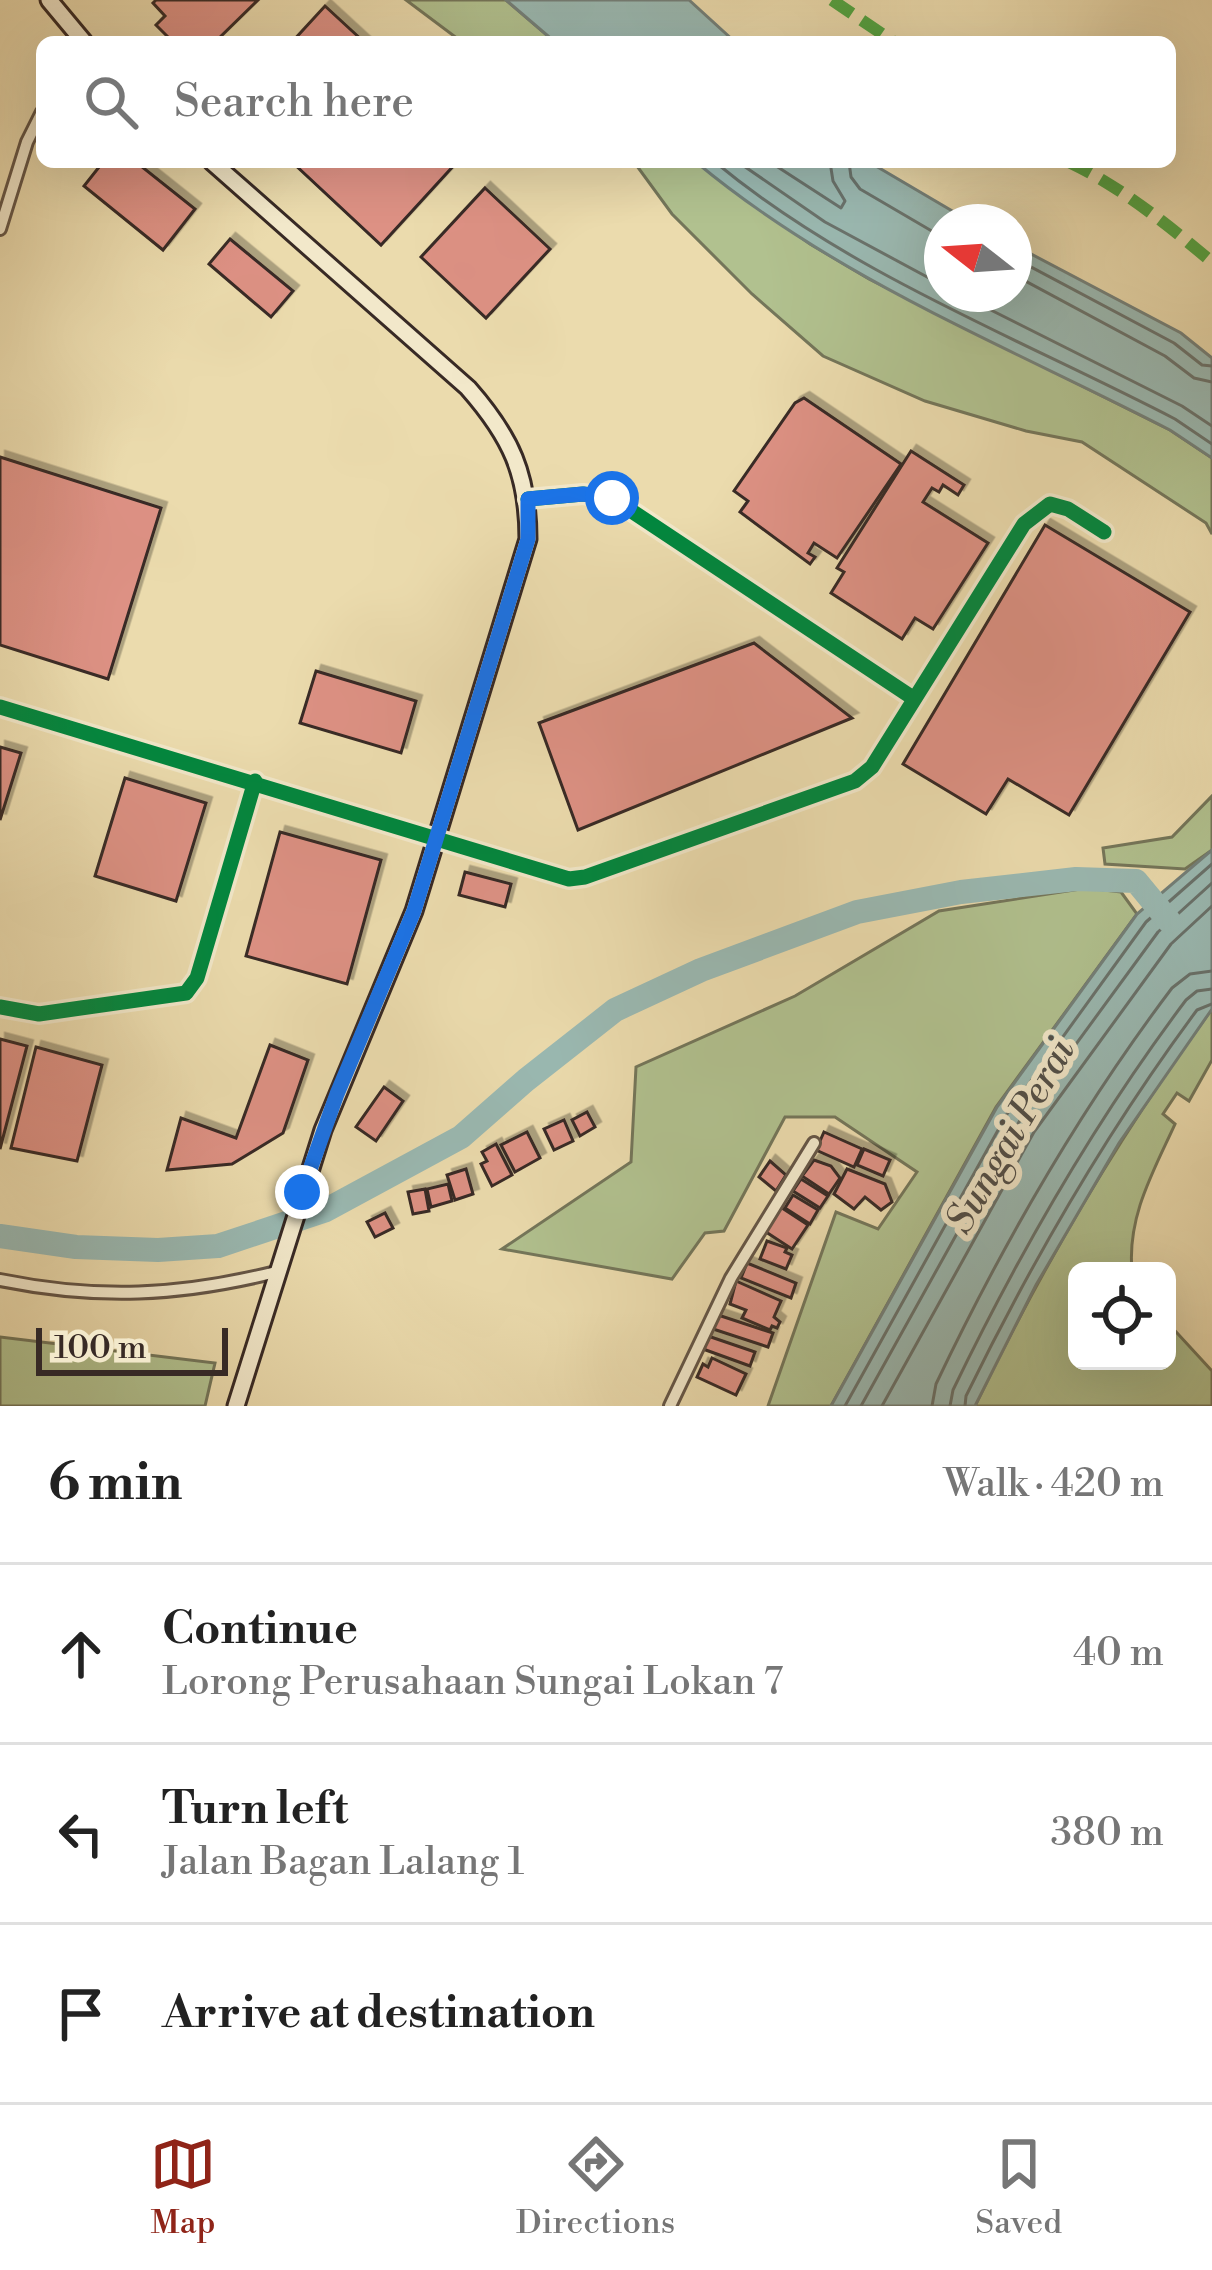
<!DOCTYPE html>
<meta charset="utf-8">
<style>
:root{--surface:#fff;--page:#f6f6f6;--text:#222;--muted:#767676;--line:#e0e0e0;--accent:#8f2418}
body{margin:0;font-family:"Libre Bodoni",serif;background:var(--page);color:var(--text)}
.controls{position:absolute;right:36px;bottom:36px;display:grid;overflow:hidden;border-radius:18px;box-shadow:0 12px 48px #0002}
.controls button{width:108px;height:108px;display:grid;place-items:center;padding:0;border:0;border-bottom:3px solid var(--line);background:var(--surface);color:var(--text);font:60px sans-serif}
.compass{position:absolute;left:924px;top:204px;width:108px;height:108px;border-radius:50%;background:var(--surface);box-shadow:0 12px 48px #0002;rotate:287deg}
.scale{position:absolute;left:36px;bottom:30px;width:192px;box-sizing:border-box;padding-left:12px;border:6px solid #382a25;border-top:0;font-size:33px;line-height:42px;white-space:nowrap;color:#382a25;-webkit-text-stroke:9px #f2e8ca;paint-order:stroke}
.stop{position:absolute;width:36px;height:36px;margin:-27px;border:9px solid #1a73e8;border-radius:50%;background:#fff}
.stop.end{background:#1a73e8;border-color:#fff;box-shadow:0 3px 12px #0008}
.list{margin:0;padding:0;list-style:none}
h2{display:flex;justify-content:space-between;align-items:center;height:156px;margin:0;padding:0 48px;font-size:51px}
h2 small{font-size:39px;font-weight:400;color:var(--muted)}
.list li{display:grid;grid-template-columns:78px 1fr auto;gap:36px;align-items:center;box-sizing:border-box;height:180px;padding:0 48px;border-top:3px solid var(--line)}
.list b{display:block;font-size:45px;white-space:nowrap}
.list p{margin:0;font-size:39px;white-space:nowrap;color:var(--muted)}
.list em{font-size:39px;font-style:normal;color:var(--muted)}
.icon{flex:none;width:66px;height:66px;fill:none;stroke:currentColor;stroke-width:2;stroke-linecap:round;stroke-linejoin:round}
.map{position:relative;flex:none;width:1212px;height:1406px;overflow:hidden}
.search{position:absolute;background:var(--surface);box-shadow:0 12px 48px #0002;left:36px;right:36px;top:36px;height:132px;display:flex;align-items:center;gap:30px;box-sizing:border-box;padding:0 42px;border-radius:18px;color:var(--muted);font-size:45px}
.sheet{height:696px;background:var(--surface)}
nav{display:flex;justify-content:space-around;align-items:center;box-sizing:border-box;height:168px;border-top:3px solid var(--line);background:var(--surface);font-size:33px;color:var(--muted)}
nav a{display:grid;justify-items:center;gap:6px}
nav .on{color:var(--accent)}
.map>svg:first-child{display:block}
</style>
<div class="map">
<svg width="1212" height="1406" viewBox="0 0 1212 1406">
<defs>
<filter id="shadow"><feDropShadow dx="5.5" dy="-5.5" stdDeviation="0" flood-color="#0004"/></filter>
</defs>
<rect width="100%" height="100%" fill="#ebdbad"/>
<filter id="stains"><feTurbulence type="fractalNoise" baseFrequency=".00167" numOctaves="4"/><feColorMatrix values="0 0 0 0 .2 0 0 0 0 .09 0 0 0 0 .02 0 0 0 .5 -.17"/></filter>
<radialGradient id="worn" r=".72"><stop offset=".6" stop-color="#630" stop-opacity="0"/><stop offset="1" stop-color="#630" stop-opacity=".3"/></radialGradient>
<g fill="#b1c18f" stroke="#74765a" stroke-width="3">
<path d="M406 0H506L555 42H462Z"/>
<path d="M634 162H696L810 244 869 279 1170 430 1212 458V534L1206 523 1082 442 1026 431 925 401 823 356 752 294 672 214Z"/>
<path d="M1212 796V850L1185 869 1105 864 1103 848 1172 837Z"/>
<path d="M1087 888 1121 892 1137 914 996 1107 831 1406H768L836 1212 878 1229 917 1172 835 1117H785L724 1231 705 1233 672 1279 502 1249 631 1162 636 1067 795 996 939 911Z"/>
<path d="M1212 1009V1060L1189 1101 1177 1093 1163 1114 1175 1124C1153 1172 1127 1217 1132 1271H1077V1361H1167V1322L1212 1371V1406H975C1042 1267 1120 1134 1212 1009Z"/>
<path d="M0 1337 215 1363 205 1406H0Z"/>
</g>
<g fill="#9ab9b2" stroke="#73807a" stroke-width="3">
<path d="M506 0H689L735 42H555Z"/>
<path d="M696 162H869L971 222H942V294H1014V245L1181 333 1212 358V458L1170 430C1009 347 836 279 696 162Z"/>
<path d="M1212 850V1009L1119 1143 1036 1285 975 1406H831L997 1107 1137 914Z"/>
</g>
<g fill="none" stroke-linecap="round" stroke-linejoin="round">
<g stroke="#69726c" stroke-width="3">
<path d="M715 162C850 274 1021 339 1175 419L1212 444"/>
<path d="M738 162 825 222 942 285"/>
<path d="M770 162 841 208 845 201 833 181 830 162"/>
<path d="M849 162 851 177 860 189 942 237"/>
<path d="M1014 258 1174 343 1202 365 1212 366"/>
<path d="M1014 275 1165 356 1194 378 1212 382"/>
<path d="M959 294 1182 406 1212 426"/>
<path d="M845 1406 1007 1114 1146 922 1212 864"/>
<path d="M861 1406 1019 1122 1158 932 1212 883"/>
<path d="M882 1406 1034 1132 1171 944 1212 906"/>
<path d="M932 1406 936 1384C1002 1245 1079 1111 1172 988L1190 974 1212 971"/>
<path d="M950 1406 953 1390C1019 1253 1095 1121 1186 1000L1197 991 1212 989"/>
<path d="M965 1406 966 1396C1032 1261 1107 1131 1197 1010L1212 1004"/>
</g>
<path stroke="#9ab9b2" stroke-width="24" d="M0 1236 76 1247 158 1250 218 1246 326 1210 461 1137 526 1080 615 1010 701 970 857 912 961 892 1076 879 1136 881 1169 921"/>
</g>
<g fill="#dd9184" stroke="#382a25" stroke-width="3" filter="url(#shadow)">
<path d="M156 0H258L215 42H173L156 25 165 16 153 3Z"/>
<path d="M325 6 364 42H292Z"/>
<path d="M103 162H136L195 209 163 250 84 186Z"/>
<path d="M292 162H457L381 245Z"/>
<path d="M485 188 550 249 486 318 421 257Z"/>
<path d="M230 239 293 291 271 317 209 264Z"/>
<path d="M804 398 901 464 837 558 814 543 808 553 815 557 810 564 740 512 748 501 734 491 795 403Z"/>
<path d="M911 451 964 485 958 495 943 485 939 492 932 488 923 502 988 543 933 629 915 618 902 639 831 593 844 572 837 568Z"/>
<path d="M0 457 161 508 108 679 0 645Z"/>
<path d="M1045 525 1190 612 1069 815 1008 779 986 814 903 764Z"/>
<path d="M754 643 852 718 578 830 539 723Z"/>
<path d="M316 671 416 701 401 753 300 723Z"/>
<path d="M0 747 21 753 0 820Z"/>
<path d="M125 778 206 803 176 901 95 876Z"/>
<path d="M280 832 381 860 347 984 246 956Z"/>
<path d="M465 872 511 884 505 907 459 895Z"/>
<path d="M0 1039 27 1046 0 1149Z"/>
<path d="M270 1045 308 1060 283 1133 232 1164 167 1170 181 1118 236 1138Z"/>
<path d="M36 1047 102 1065 77 1161 11 1148Z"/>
<path d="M384 1087 403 1101 376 1141 356 1127Z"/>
<path d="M587 1112 595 1127 580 1136 572 1120Z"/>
<path d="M564 1120 573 1141 554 1150 544 1129Z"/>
<path d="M527 1132 540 1158 515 1172 501 1145Z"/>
<path d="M824 1132 862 1149 854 1167 816 1150Z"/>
<path d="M496 1144 512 1175 492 1186 481 1164 487 1161 482 1152Z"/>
<path d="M864 1149 890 1160 883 1176 857 1165Z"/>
<path d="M814 1160 831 1166 840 1178 829 1194 802 1176Z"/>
<path d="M770 1161 786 1175 776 1191 759 1177Z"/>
<path d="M466 1169 473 1194 455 1200 447 1175Z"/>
<path d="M847 1169 885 1184 892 1202 881 1210 865 1197 854 1209 834 1194Z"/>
<path d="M801 1179 828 1196 820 1208 793 1191Z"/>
<path d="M448 1184 452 1201 431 1207 427 1189Z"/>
<path d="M425 1189 429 1211 413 1214 408 1192Z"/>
<path d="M793 1195 818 1210 810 1224 785 1208Z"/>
<path d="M779 1206 808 1225 792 1249 763 1230Z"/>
<path d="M385 1213 393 1228 375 1237 367 1222Z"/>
<path d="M767 1241 787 1248 785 1252 792 1255 786 1269 760 1259Z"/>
<path d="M747 1263 796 1283 791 1298 741 1278Z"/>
<path d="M736 1281 781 1301 774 1317 780 1322 777 1328 772 1326 770 1330 742 1318 746 1310 730 1304Z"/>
<path d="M715 1314 773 1333 768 1347 710 1328Z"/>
<path d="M708 1336 755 1352 750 1366 703 1349Z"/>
<path d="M712 1358 746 1374 736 1395 697 1377 703 1364 708 1367Z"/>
</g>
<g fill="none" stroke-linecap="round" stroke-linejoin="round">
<g stroke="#655647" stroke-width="16">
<g id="minor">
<path d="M0 229 27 142 42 112"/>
<path d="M528 499 583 494 612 498 913 698"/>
<path d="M0 707 569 879 585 877 855 781 872 767 1024 524 1050 504 1068 509 1104 532"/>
<path d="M0 1007 39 1014 186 993 197 978 255 781"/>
<path d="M0 1280C99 1300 179 1296 276 1272"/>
<path d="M670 1406 731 1278 814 1143"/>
</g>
</g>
<g stroke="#382a25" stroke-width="21">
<g id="secondary">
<path d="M49 0 84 42"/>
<path d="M212 162 468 388C511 437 528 474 528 539L414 911 323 1130 236 1406"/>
</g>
</g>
<use href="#minor" stroke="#f2e8ca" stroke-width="10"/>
<use href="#secondary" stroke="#f2e8ca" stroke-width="15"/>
<g stroke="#53a442" stroke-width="12" stroke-dasharray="24 12" stroke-linecap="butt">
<path d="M832 0 894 42"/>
<path d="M1069 162C1121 187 1168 225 1212 262"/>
</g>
<g stroke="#f2e8ca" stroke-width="22">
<g id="cycleway">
<path d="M528 499 583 494 612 498 913 698"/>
<path d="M0 707 569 879 585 877 855 781 872 767 1024 524 1050 504 1068 509 1104 532"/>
<path d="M0 1007 39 1014 186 993 197 978 255 781"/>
</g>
</g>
<use href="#cycleway" stroke="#00873e" stroke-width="15"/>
</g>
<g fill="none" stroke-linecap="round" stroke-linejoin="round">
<path stroke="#1a73e8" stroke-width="15" d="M302 1192 337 1094 414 911 528 539V499L583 494 612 498"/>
</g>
<g text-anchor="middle" stroke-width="12" stroke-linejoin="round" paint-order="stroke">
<g font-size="39" font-style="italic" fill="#504e48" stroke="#f2e8ca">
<text transform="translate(1009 1135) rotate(-60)" y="14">Sungai Perai</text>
</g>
</g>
<rect width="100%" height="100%" filter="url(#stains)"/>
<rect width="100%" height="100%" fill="url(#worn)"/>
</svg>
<div class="controls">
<button><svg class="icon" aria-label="locate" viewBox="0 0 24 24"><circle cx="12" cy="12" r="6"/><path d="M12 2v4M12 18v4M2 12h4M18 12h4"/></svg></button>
</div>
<svg class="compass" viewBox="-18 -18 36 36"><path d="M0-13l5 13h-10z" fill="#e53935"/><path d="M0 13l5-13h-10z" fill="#767676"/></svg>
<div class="scale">100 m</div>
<div class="stop" style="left:612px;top:498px"></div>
<div class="stop end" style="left:302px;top:1192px"></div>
<div class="search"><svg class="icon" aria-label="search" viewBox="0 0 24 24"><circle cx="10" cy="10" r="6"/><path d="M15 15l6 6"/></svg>Search here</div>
</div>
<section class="sheet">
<h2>6 min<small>Walk · 420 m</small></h2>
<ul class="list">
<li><svg class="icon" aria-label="ahead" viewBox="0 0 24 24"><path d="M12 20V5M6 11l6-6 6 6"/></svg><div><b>Continue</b><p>Lorong Perusahaan Sungai Lokan 7</p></div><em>40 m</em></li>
<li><svg class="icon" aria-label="left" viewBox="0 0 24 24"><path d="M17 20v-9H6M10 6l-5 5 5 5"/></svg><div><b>Turn left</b><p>Jalan Bagan Lalang 1</p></div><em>380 m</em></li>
<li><svg class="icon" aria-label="arrive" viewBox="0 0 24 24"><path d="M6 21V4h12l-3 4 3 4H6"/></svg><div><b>Arrive at destination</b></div></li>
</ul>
</section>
<nav>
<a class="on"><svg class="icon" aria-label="map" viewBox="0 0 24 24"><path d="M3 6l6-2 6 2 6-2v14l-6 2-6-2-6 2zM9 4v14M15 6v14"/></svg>Map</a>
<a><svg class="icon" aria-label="directions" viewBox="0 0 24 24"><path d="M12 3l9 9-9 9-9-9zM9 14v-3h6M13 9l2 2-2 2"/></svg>Directions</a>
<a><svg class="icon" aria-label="saved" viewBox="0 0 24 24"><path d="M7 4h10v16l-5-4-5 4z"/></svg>Saved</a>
</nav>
